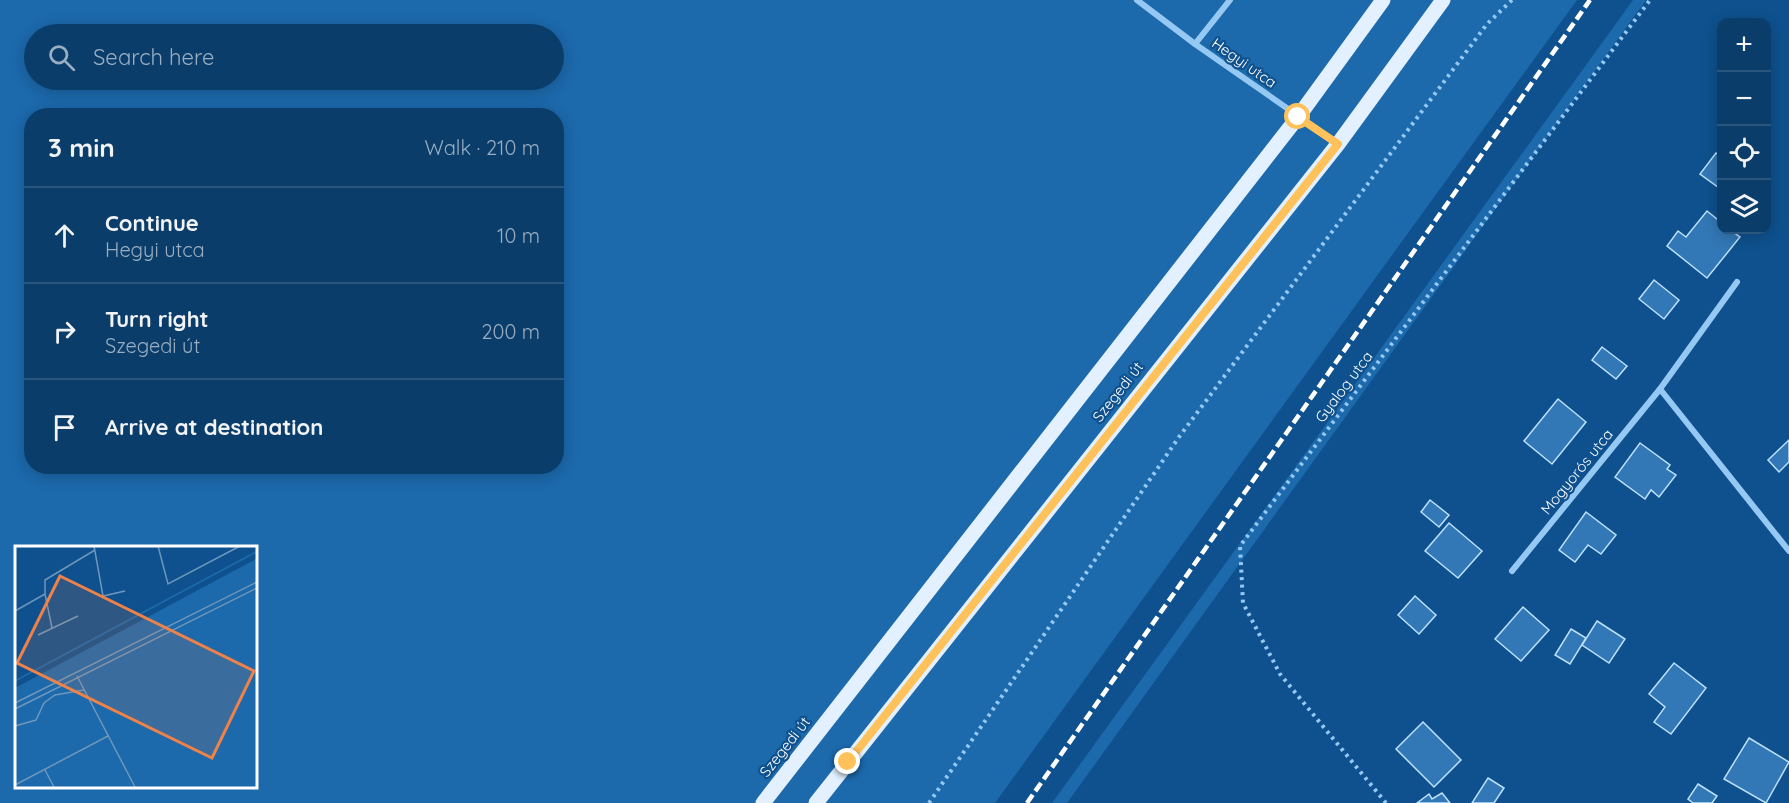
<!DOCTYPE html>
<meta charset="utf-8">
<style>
:root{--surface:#0a3d6a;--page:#184872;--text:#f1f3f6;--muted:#99aec1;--line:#2a567e}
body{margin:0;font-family:Quicksand,sans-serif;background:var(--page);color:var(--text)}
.controls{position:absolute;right:18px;top:18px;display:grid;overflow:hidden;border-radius:12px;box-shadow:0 3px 15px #0003}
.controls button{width:54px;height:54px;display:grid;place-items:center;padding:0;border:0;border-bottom:2px solid var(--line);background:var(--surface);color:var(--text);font:30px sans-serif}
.stop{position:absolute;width:18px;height:18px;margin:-14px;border:4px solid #ffc159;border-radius:50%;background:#fff}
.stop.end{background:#ffc159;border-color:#fff;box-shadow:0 2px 6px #0008}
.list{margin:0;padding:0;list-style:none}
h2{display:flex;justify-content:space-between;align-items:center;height:78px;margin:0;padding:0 24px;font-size:26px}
h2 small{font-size:20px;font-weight:400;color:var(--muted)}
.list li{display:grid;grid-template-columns:39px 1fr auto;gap:18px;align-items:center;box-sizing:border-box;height:96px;padding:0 24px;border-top:2px solid var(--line)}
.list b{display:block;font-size:22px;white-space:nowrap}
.list p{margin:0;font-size:20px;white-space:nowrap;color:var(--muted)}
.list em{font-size:20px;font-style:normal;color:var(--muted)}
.icon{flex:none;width:33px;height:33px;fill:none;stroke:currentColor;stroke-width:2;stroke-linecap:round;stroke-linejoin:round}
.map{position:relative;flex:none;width:1789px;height:803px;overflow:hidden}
.search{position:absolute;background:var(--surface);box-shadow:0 3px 15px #0003;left:24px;top:24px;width:540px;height:66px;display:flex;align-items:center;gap:15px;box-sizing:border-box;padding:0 21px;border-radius:33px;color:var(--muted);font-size:22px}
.panel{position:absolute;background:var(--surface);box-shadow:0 3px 15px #0003;left:24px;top:108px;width:540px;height:366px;border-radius:24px}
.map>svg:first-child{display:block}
</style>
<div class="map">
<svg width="1789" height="803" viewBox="0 0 1789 803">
<rect width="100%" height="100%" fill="#0e518e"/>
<g fill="#1c69ac" fill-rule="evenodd">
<path d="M0 0H1577L995 803H0ZM34 34H554V80H34ZM32 116H556V466H32ZM16 548H255V786H16Z"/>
<path d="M1633 0H1646L1067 803H1052Z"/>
</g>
<g fill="#3278b6" stroke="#bde0fe" stroke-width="1.5">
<path d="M1716 153 1722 157V190L1700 174Z"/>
<path d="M1707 211 1722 223V230H1730L1740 237 1707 278 1667 246 1678 231 1686 237Z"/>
<path d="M1654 280 1679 300 1664 319 1639 299Z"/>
<path d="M1602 347 1627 366 1616 379 1592 360Z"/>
<path d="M1558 399 1586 422 1552 464 1524 441Z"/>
<path d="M1789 440V462L1779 472 1768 460Z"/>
<path d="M1640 443 1670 465 1667 469 1676 475 1659 497 1651 490 1645 499 1615 477Z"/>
<path d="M1430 500 1449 515 1439 527 1421 512Z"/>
<path d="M1586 512 1616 535 1601 554 1588 545 1575 562 1559 550Z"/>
<path d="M1449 523 1482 551 1458 578 1425 551Z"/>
<path d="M1415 596 1436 615 1419 634 1398 615Z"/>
<path d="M1523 607 1549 630 1521 661 1495 639Z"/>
<path d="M1597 621 1625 639 1609 663 1582 645Z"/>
<path d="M1571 629 1586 638 1570 664 1555 655Z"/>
<path d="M1674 663 1706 688 1671 734 1654 722 1665 707 1649 694Z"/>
<path d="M1423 722 1461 760 1434 787 1396 749Z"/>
<path d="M1749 738 1789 762 1766 803 1724 779Z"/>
<path d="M1488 778 1504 788 1494 803H1472Z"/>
<path d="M1698 784 1717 796 1712 803H1693L1688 799Z"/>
<path d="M1442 793 1450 803H1417L1429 794 1432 799Z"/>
</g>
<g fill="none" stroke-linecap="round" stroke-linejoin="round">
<g stroke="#96c8f4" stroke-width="4" stroke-dasharray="3 4.5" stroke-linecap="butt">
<path d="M929 803 1179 437 1487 24 1512 0"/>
<path d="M1386 803 1280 674 1243 603 1240 546 1650 0"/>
</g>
<g stroke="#96c8f4" stroke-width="6">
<path d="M1137 0 1195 44 1337 143"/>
<path d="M1195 44 1230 0"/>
<path d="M1660 389 1789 551"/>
<path d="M1512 571 1660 389 1737 282"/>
</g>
<g stroke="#e3f0ff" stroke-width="15">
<path d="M763 803 1298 117 1383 0"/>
<path d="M816 803 1338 144 1443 0"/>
</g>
<path stroke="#fff" stroke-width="4.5" stroke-dasharray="10 4.5" stroke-linecap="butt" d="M1027 803 1590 0"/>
</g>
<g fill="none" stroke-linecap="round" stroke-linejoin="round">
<path stroke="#ffc159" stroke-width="8" d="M848 762 1338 144 1298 117"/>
</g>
<g text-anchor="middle" stroke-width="4.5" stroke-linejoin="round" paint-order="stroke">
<g font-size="15" fill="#fff" stroke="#0e518e">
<text transform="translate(1244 63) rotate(35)" y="5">Hegyi utca</text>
<text transform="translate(1344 387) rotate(-53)" y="5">Gyalog utca</text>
<text transform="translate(1118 392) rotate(-52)" y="5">Szegedi út</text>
<text transform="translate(1577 472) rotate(-51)" y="5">Mogyorós utca</text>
<text transform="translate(785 747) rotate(-52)" y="5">Szegedi út</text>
</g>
</g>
<g transform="translate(15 546)">
<rect width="242" height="242" fill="#0e518e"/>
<path d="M241 5V7L0 136V134ZM241 13V241H0V142Z" fill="#1c69ac"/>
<path fill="none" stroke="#6e97bb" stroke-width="1.5" d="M79 0 88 50 110 45M143 0 153 38 225 0M30 48 37 82M0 65 30 48V34L80 4M23 89 63 70M62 130 120 241M0 157 242 36M0 163 242 42M0 180 21 174 29 157 40 149 69 144M30 224 39 241M0 239 93 190"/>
<path fill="#ee8249" fill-opacity="0.15" stroke="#ee8249" stroke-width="3" d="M45 30 239 125 197 212 2 117Z"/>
<rect width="242" height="242" fill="none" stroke="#fff" stroke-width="3"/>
</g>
</svg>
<div class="controls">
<button>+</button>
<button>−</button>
<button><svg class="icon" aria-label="locate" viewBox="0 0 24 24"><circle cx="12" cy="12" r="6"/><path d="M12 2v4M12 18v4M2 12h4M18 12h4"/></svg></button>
<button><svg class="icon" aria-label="layers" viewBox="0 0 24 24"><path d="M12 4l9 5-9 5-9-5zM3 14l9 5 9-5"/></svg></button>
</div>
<div class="stop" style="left:1298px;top:117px"></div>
<div class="stop end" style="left:848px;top:762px"></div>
<div class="search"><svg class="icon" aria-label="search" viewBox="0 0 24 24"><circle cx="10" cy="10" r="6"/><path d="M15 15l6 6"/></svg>Search here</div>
<section class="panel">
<h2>3 min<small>Walk · 210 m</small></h2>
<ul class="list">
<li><svg class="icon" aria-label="ahead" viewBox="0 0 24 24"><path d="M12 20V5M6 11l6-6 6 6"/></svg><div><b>Continue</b><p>Hegyi utca</p></div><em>10 m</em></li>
<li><svg class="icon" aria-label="right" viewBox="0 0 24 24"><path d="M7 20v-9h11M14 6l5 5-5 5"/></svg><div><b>Turn right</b><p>Szegedi út</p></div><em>200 m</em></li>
<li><svg class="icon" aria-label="arrive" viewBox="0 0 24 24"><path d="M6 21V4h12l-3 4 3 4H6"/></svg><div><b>Arrive at destination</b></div></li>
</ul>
</section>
</div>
